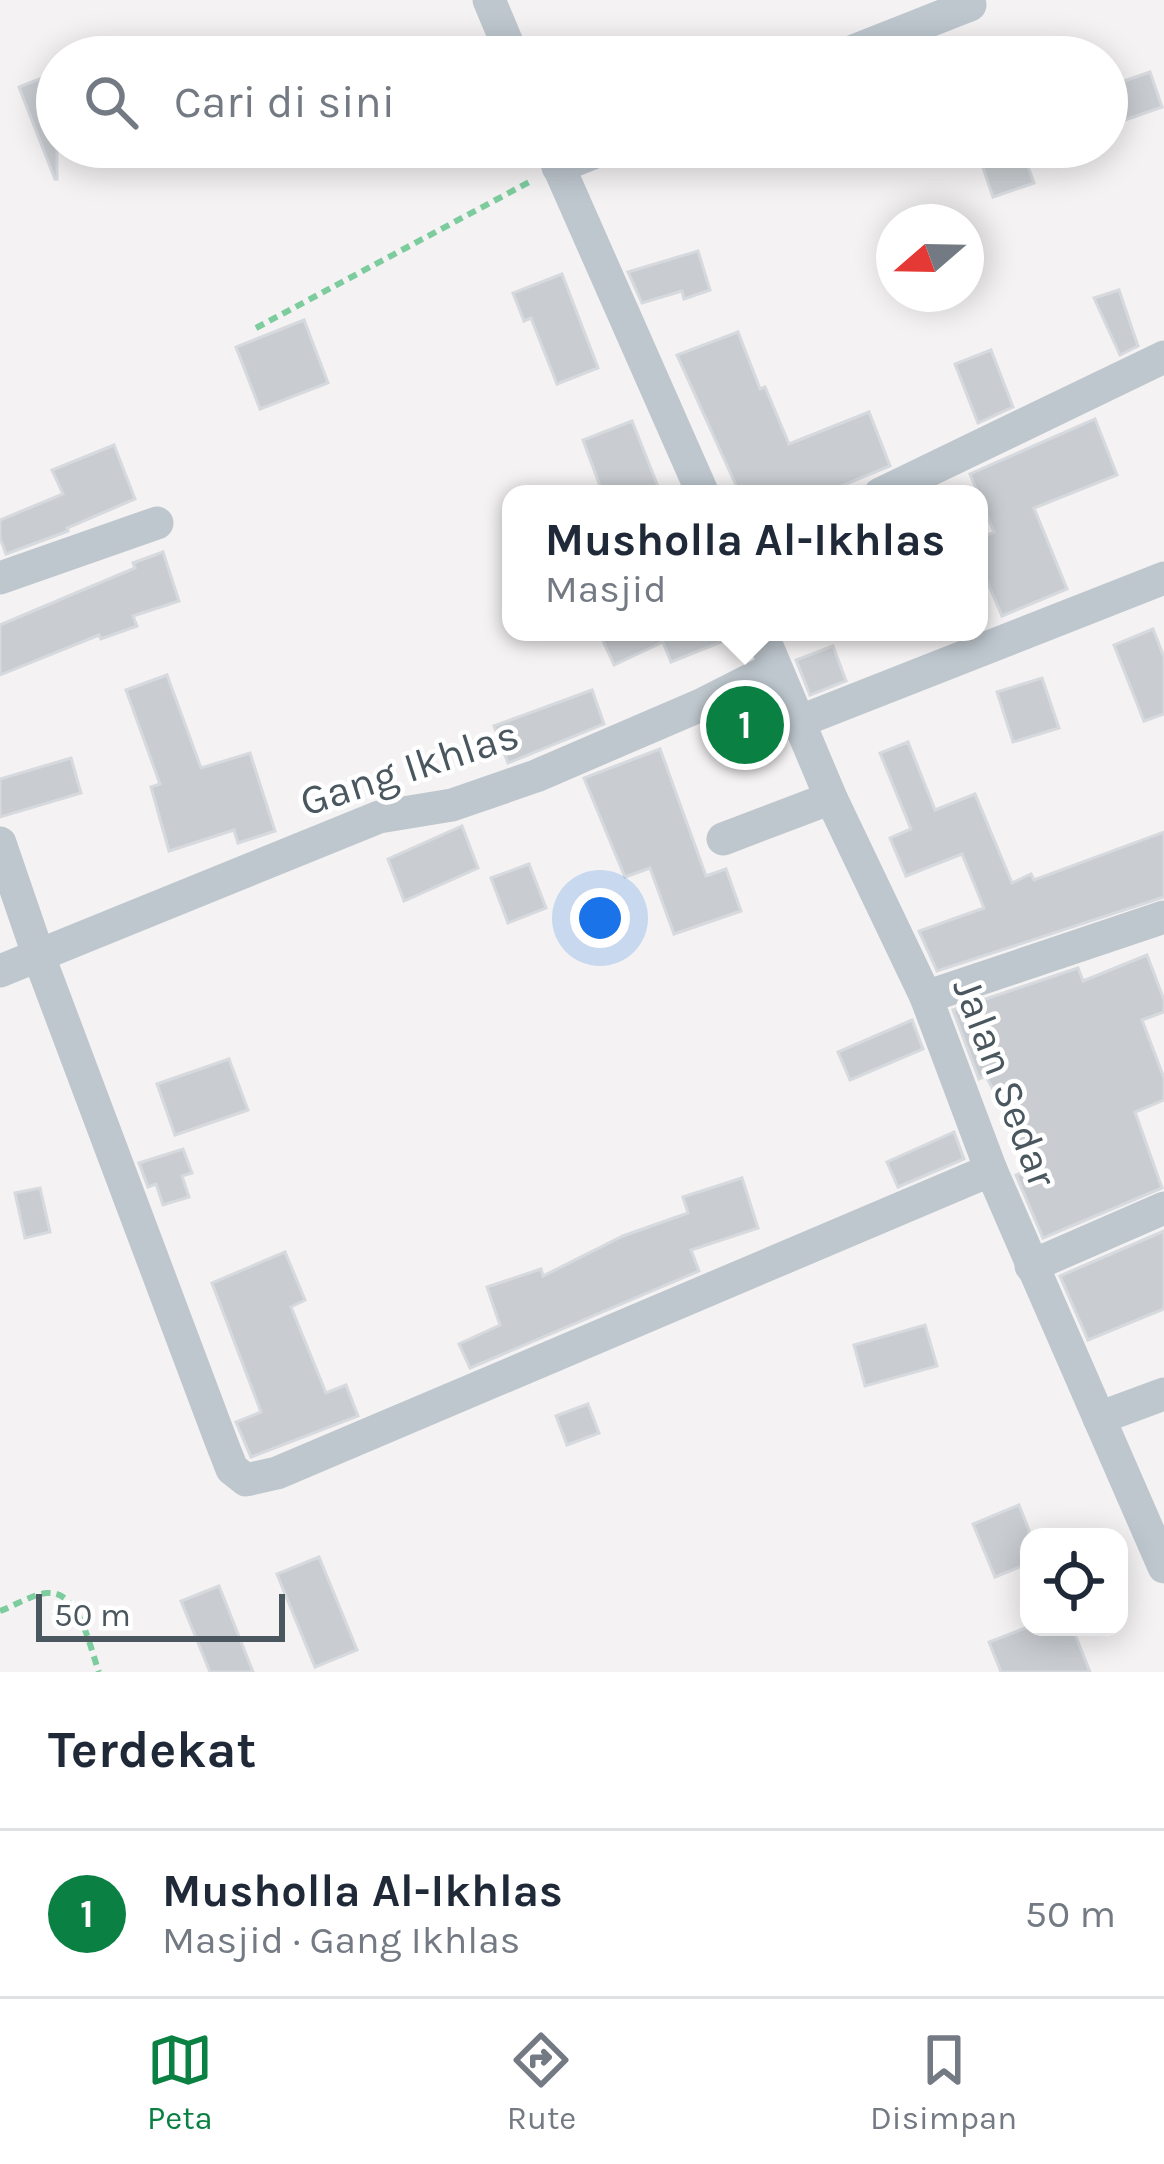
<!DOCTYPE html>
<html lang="id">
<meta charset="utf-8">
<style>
:root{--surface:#fff;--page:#f2f2f3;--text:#1f2937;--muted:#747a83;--line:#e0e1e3;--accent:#0b8043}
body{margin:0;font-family:Karla,sans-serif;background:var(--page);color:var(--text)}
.controls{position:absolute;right:36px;bottom:36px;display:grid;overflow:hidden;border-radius:24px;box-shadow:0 6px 30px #0003}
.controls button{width:108px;height:108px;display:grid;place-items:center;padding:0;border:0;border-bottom:3px solid var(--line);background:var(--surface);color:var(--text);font:60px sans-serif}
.compass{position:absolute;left:876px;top:204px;width:108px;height:108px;border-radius:50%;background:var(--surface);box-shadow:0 6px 30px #0003;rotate:250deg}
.scale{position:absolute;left:36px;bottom:30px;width:249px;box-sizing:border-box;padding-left:12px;border:6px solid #4a575f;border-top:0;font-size:33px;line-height:42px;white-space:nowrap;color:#4a575f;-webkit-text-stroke:9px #fff;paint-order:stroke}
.you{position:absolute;left:600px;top:918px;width:42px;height:42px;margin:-30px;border:9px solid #fff;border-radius:50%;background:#1a73e8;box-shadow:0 0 0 18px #1a73e833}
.badge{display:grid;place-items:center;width:78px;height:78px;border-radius:50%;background:var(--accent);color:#fff;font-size:39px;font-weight:700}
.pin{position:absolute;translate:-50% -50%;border:6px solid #fff;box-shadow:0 3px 12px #0006}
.popup{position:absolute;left:502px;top:485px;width:486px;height:156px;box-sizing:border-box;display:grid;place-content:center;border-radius:24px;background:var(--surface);filter:drop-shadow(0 3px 9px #0005);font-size:39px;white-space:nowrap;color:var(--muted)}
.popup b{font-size:45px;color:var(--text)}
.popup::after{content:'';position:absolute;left:50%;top:100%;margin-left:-24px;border:24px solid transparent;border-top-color:var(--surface)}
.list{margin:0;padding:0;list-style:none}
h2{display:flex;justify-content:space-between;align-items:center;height:156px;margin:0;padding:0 48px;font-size:51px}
h2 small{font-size:39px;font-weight:400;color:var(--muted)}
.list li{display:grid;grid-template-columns:78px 1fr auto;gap:36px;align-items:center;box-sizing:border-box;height:168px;padding:0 48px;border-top:3px solid var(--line)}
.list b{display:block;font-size:45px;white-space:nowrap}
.list p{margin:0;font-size:39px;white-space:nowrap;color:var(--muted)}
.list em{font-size:39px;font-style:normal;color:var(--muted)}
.icon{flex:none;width:66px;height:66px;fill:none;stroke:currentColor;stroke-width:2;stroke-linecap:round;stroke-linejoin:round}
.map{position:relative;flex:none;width:1164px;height:1672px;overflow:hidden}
.search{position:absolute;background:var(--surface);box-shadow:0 6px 30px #0003;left:36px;right:36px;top:36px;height:132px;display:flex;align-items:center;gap:30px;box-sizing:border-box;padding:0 42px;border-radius:66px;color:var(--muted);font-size:45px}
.sheet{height:324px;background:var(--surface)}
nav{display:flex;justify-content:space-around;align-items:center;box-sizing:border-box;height:168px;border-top:3px solid var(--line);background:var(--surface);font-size:33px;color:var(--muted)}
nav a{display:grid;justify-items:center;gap:6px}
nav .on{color:var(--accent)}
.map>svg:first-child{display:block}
</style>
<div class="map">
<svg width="1164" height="1672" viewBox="0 0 1164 1672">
<rect width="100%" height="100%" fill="#f4f2f2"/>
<g fill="#c9cdd1" stroke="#d6d9dd" stroke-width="3">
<path d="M57 72V179H55L19 87Z"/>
<path d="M1150 72 1162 107 1122 121 1110 86Z"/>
<path d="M976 147H1021L1034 183 993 197Z"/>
<path d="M698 251 710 290 684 299 682 291 642 303 628 272Z"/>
<path d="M562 274 598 368 557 384 531 318 524 321 513 293Z"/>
<path d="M1119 290 1138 346 1120 355 1094 298Z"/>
<path d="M304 320 328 383 260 409 236 347Z"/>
<path d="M738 332 760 389 765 387 789 444 869 412 890 466 822 494H740L677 355Z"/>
<path d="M991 350 1013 407 978 423 955 364Z"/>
<path d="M1095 419 1117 475 1034 508 1067 589 1002 616 979 562V539L994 532 970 474Z"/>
<path d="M632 421 661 494H603L583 440Z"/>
<path d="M114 445 135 499 67 528 68 531 6 554 0 538V520L63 494 52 470Z"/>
<path d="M163 552 179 601 133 616 137 626 101 639 99 635 0 675V625L135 568 133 563Z"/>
<path d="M1153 629 1164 657V714L1144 721 1114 645Z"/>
<path d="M599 632H740L741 634 671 662 663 642 614 665Z"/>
<path d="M833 646 846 681 810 695 796 660Z"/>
<path d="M167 675 201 768 250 753 275 831 238 843 234 830 169 851 151 787 160 784 126 690Z"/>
<path d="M1042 678 1059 728 1013 742 997 692Z"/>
<path d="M592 690 604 724 508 763 494 726Z"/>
<path d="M765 696 782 739 726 761 712 723Z"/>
<path d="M908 742 935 810 975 794 1012 883 1031 874 1034 880 1164 832V897L937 971 919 931 984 908 962 854 906 876 890 838 911 829 880 753Z"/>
<path d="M660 749 706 876 726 869 741 911 674 934 650 868 625 877 584 778Z"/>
<path d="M71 758 81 793 0 817V779Z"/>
<path d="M462 826 478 868 404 901 388 859Z"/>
<path d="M529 864 546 908 508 923 491 878Z"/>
<path d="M1147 955 1164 1000V1012L1142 1020 1164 1078V1100L1135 1112 1162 1188 1043 1238 1016 1175 1034 1168 986 1076 979 1079 953 1010 1078 968 1083 981Z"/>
<path d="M912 1020 923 1049 850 1080 838 1052Z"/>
<path d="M229 1059 248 1110 175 1135 157 1084Z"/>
<path d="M954 1132 964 1159 898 1187 887 1162Z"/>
<path d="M183 1149 192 1173 182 1176 189 1197 163 1205 156 1184 148 1187 139 1163Z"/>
<path d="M742 1178 758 1228 691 1250 699 1271 470 1368 459 1344 500 1325 487 1287 541 1269 543 1276 623 1236 688 1213 683 1197Z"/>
<path d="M40 1188 50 1232 25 1238 15 1193Z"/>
<path d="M1164 1231V1309L1088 1340 1060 1276Z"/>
<path d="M285 1252 305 1300 291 1307 326 1393 346 1385 358 1416 251 1457 236 1422 261 1412 212 1283Z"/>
<path d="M925 1325 937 1366 865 1386 854 1345Z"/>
<path d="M588 1404 599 1433 567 1445 556 1416Z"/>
<path d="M1019 1505 1029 1530V1563L995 1577 973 1524Z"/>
<path d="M319 1557 357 1650 315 1667 277 1574Z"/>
<path d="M219 1586 253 1672H210L181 1601Z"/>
<path d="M1028 1627H1072L1090 1672H1001L989 1642Z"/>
</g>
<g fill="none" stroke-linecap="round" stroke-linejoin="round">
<g stroke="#7ccc9e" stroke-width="6" stroke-dasharray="9 6" stroke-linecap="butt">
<path d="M256 328 533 180"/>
<path d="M0 1611C14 1606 33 1594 47 1593 80 1590 90 1649 99 1672"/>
</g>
<g stroke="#bec7ce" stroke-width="33">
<path d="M489 0 513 57"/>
<path d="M838 57 970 5"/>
<path d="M550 147 703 494"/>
<path d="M558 167 608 147"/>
<path d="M880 494 1164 357"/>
<path d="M0 578 157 523"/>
<path d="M761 632 831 798 926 997 991 1170 1164 1567"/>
<path d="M798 722 1164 578"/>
<path d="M723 839 831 798"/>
<path d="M0 843 38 954 221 1441 232 1469 246 1480 277 1473 991 1170"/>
<path d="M0 971 379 817 452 805 536 776 701 705 774 668"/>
<path d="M926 997 1164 917"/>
<path d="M1031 1266 1164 1208"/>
<path d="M1099 1418 1164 1394"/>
</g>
</g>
<g text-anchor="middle" stroke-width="9" stroke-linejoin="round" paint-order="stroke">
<g font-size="42" fill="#4a575f" stroke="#fff">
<text transform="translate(409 767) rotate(-18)" y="15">Gang Ikhlas</text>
<text transform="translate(1006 1082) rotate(69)" y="15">Jalan Sedar</text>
</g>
</g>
</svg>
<div class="controls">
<button><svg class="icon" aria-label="locate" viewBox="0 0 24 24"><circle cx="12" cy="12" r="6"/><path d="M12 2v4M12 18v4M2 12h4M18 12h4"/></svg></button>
</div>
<svg class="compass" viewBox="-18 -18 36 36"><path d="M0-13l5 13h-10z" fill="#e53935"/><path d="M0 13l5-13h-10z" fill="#747a83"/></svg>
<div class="scale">50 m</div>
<div class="you"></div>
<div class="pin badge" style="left:745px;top:725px">1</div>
<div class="popup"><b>Musholla Al-Ikhlas</b>Masjid</div>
<div class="search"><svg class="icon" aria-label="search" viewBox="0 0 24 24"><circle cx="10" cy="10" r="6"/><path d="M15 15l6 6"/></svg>Cari di sini</div>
</div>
<section class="sheet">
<h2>Terdekat<small></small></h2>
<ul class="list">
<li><span class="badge">1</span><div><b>Musholla Al-Ikhlas</b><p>Masjid · Gang Ikhlas</p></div><em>50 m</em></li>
</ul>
</section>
<nav>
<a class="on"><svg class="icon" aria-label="map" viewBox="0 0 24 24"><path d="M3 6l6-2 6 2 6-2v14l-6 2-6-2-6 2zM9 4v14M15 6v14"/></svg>Peta</a>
<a><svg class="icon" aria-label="directions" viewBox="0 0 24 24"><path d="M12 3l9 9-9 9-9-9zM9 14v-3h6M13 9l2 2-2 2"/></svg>Rute</a>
<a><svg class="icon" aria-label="saved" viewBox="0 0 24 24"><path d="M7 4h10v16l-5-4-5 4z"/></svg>Disimpan</a>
</nav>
